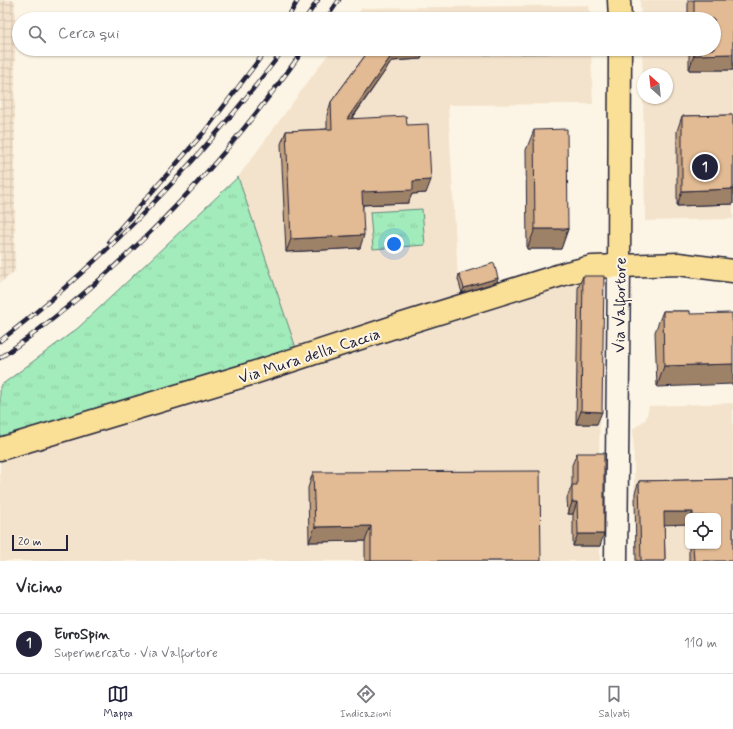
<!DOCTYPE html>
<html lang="it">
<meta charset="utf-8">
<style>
:root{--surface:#fff;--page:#f7f7f7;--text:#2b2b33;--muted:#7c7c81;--line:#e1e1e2;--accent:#22223b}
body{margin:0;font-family:Mynerve,sans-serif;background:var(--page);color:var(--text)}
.controls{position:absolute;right:12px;bottom:12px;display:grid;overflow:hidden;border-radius:6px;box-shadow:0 1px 3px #0004}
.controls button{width:36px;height:36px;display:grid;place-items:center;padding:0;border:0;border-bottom:1px solid var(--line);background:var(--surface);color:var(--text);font:20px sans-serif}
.compass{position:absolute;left:637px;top:68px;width:36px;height:36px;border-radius:50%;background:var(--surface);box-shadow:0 1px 3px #0004;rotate:333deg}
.scale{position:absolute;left:12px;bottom:10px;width:56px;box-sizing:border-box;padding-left:4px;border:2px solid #22223b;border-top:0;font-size:11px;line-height:14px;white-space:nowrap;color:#22223b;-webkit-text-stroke:3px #fcf5e5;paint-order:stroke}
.you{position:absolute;left:394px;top:244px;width:14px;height:14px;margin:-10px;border:3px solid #fff;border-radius:50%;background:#1a73e8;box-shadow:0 0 0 6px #1a73e833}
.badge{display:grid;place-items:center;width:26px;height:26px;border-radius:50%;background:var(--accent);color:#fff;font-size:13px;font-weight:700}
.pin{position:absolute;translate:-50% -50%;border:2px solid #fff;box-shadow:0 1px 4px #0006}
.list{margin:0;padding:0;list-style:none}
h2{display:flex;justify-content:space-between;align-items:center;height:52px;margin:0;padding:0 16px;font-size:17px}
h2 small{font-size:13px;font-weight:400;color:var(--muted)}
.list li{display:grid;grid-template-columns:26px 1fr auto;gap:12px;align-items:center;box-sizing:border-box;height:60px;padding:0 16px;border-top:1px solid var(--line)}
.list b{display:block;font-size:15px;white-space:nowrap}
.list p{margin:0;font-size:13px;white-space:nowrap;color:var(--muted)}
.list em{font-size:13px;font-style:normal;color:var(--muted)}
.icon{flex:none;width:22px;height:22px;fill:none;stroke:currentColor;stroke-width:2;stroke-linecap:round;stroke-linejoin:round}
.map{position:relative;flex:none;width:733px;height:561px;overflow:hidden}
.search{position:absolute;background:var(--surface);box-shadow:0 1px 3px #0004;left:12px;right:12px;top:12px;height:44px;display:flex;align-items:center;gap:10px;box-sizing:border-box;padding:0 14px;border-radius:22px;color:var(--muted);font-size:15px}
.sheet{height:112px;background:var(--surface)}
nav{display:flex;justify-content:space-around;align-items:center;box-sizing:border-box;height:56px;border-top:1px solid var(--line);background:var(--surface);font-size:11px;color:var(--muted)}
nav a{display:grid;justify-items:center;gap:2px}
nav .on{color:var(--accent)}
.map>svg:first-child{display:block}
</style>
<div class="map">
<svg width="733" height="561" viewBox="0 0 733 561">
<defs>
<pattern id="industrial-grid" width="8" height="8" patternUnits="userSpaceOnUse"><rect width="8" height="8" fill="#f4e3cc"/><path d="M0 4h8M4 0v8" fill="none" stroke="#d1c2b0"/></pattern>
<pattern id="grass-tufts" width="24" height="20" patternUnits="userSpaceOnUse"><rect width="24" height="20" fill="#a2ebba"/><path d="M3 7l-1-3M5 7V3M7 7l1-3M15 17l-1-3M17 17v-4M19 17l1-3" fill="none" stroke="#8bc9a1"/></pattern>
</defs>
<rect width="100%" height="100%" fill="#fcf5e5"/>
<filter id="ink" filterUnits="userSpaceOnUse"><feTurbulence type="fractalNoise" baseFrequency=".025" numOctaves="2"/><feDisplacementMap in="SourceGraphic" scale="8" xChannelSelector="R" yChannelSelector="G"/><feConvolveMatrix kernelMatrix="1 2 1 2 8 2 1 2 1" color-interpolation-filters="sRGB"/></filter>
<g filter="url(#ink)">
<g fill="#f4e3cc" fill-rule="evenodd">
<path d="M640 0H733V219L645 221 643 98H667V74H643V86L642 49H714V19H641Z"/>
<path d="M589 5 590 19H354L362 8Z"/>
<path d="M332 49H591L593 104 448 105 458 279 464 299 297 351 238 177Z"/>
<path d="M596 276 602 287 599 465 600 561H0V459L229 394Z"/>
<path d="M733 403V561H636L633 429 646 419 649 406ZM688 516H718V546H688Z"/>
</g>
<path fill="url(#industrial-grid)" d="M0 0H15V271L0 283Z"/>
<g fill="url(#grass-tufts)" stroke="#62867a">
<path d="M441 49H551V53L441 55Z"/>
<path d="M238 177 297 351 0 443V386L78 328Z"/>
<path d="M422 209 425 245 373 249 370 212Z"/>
</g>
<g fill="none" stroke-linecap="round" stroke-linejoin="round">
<g stroke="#22223b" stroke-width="25">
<path id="minor" d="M616 561 619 266"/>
</g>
<g stroke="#22223b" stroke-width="25">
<g id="major">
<path d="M619 0 620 19"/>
<path d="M619 266 620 49"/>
<path d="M0 449 250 374 403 324 567 273 592 267 678 264 733 271"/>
</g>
</g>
<use href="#minor" stroke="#fcf5e5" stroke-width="22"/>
<use href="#major" stroke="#fadf96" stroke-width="22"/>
<g stroke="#22223b" stroke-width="4.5">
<g id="rail">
<path d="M287 19 298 0"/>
<path d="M305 19 318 0"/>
<path d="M326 19 339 0"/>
<path d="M109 241 205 131 267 49"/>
<path d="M0 341C108 258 202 158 284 49"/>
<path d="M0 358C121 274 219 169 304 49"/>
</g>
</g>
<use href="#rail" stroke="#fcf5e5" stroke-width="3" stroke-dasharray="9" stroke-linecap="butt"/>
</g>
<g fill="#c2a07e" stroke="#22223b">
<path d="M688 0H733V70H689V49H714V19H688Z"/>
<path d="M370 49H425L421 59 392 61 352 119 407 125 426 193 412 194 408 203 363 205 360 248 286 252 281 144 286 131 327 129V115L331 102Z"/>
<path d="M733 115V204L677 206V131L682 116Z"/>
<path d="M534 130 568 229 561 249H527L526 150Z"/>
<path d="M459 274 498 278 497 282 462 293 458 279Z"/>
<path d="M583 276 597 424H576L578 288Z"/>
<path d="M663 311H690L657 387 655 332Z"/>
<path d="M577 453 600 546H573V514H568L567 498 572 485V465Z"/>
<path d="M313 472 541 561H365V541L309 542 308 488Z"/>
<path d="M733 479V561H689V546H718V516H688V524H664L665 561H636L635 493 639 481Z"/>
</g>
<g fill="#9e8267" stroke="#22223b">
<path d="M396 49H425L421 59 392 61 342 132 347 119Z"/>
<path d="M733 54V70H689L694 55Z"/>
<path d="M431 180 426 193 412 194 408 203 358 205 362 192 413 181Z"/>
<path d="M733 189V204L677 206 682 191Z"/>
<path d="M535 229H568L561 249H527Z"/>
<path d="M364 235 360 248 286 252 291 239Z"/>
<path d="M498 278 497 282 462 293 464 288Z"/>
<path d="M733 364V384L657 387 664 366Z"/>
<path d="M581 411 602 412 597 424H576Z"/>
<path d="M572 502H577L573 514H568Z"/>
<path d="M664 512H693L691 516H688V524L659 525Z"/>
<path d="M371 526 365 541 309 542 315 527Z"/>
<path d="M578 534H604L600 546H573Z"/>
</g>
<g fill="#e2ba93" stroke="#22223b">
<path d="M694 0H733V54L694 55V49H714V19H694Z"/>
<path d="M370 49H396L347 119 406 116 407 125 428 124 431 180 413 181V190L362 192 364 235 291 239 286 131 332 129 331 102Z"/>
<path d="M733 115V189L682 191V116Z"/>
<path d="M567 129 568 229H535L534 130Z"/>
<path d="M494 263 498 278 464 288 459 274Z"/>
<path d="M583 276H604L602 412 581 411Z"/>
<path d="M663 311H690V314L732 313V321H733V364L664 366Z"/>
<path d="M577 453H604V534H578L577 502H572V485H577Z"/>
<path d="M540 471 541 561H371V526L315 527 313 472Z"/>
<path d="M733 479V561H694L693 546H718V516H693V512H664L665 561H641L639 481Z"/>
</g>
</g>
<g text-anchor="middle" stroke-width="4" stroke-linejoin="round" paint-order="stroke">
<g font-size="16" fill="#22223b" stroke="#fcf5e5">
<text transform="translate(619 305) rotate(-89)" y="6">Via Valfortore</text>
<text transform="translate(309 355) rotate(-18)" y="6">Via Mura della Caccia</text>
</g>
</g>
</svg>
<div class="controls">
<button><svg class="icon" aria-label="locate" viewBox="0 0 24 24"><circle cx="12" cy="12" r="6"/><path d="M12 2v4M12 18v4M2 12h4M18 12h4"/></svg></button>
</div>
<svg class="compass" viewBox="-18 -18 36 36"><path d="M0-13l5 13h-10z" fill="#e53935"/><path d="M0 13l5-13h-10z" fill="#7c7c81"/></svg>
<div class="scale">20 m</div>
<div class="you"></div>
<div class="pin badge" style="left:705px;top:167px">1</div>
<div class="search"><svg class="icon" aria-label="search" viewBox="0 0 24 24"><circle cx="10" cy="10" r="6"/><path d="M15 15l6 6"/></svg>Cerca qui</div>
</div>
<section class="sheet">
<h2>Vicino<small></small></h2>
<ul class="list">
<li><span class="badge">1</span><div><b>EuroSpin</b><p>Supermercato · Via Valfortore</p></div><em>110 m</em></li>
</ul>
</section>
<nav>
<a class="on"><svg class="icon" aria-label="map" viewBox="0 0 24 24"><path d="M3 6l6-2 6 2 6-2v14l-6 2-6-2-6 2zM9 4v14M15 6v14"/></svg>Mappa</a>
<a><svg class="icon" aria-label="directions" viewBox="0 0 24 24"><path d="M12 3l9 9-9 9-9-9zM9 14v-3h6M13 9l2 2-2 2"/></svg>Indicazioni</a>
<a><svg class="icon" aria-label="saved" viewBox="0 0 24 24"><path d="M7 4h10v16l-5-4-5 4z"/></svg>Salvati</a>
</nav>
